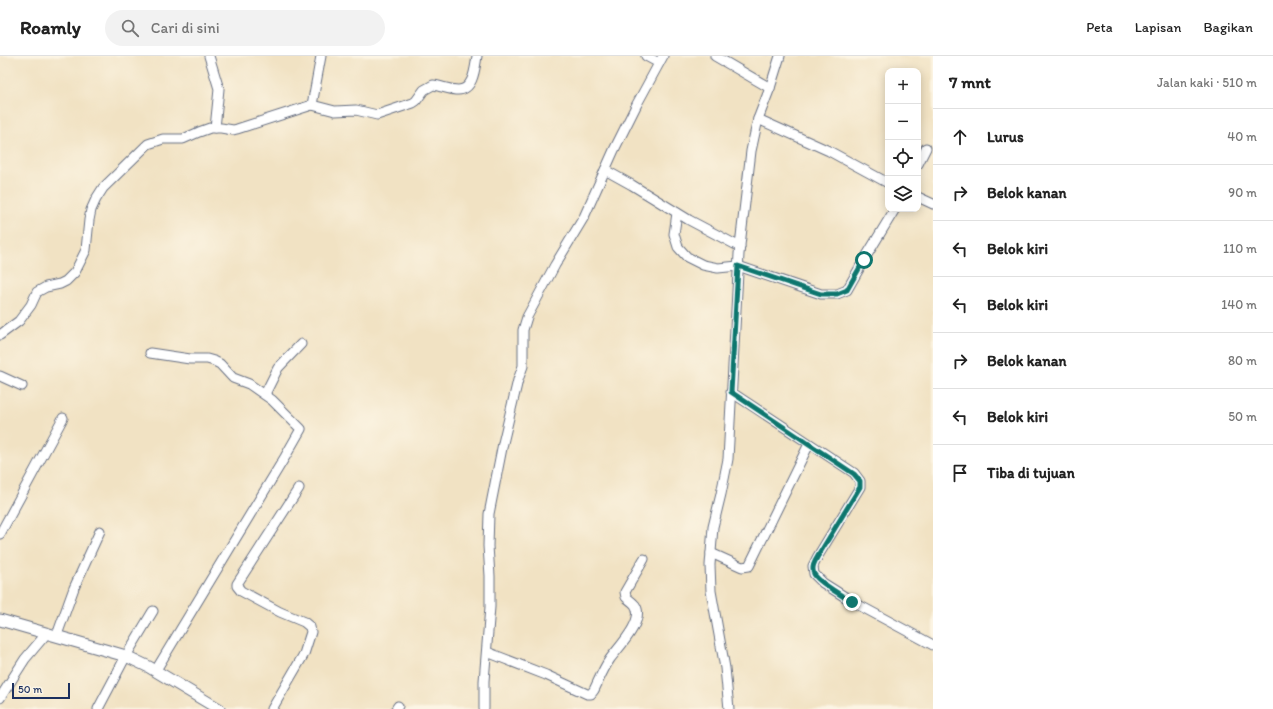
<!DOCTYPE html>
<html lang="id">
<meta charset="utf-8">
<style>
:root{--surface:#fff;--page:#f2f2f2;--text:#222;--muted:#767676;--line:#e0e0e0}
body{margin:0;font-family:Itim,sans-serif;background:var(--page);color:var(--text)}
.controls{position:absolute;right:12px;top:12px;display:grid;overflow:hidden;border-radius:8px;box-shadow:0 2px 10px #0003}
.controls button{width:36px;height:36px;display:grid;place-items:center;padding:0;border:0;border-bottom:1px solid var(--line);background:var(--surface);color:var(--text);font:20px sans-serif}
.scale{position:absolute;left:12px;bottom:10px;width:58px;box-sizing:border-box;padding-left:4px;border:2px solid #1b2f5e;border-top:0;font-size:11px;line-height:14px;white-space:nowrap;color:#1b2f5e;-webkit-text-stroke:3px #fcf5e5;paint-order:stroke}
.stop{position:absolute;width:12px;height:12px;margin:-9px;border:3px solid #0f766e;border-radius:50%;background:#fff}
.stop.end{background:#0f766e;border-color:#fff;box-shadow:0 1px 4px #0008}
.list{margin:0;padding:0;list-style:none}
h2{display:flex;justify-content:space-between;align-items:center;height:52px;margin:0;padding:0 16px;font-size:17px}
h2 small{font-size:13px;font-weight:400;color:var(--muted)}
.list li{display:grid;grid-template-columns:26px 1fr auto;gap:12px;align-items:center;box-sizing:border-box;height:56px;padding:0 16px;border-top:1px solid var(--line)}
.list b{display:block;font-size:15px;white-space:nowrap}
.list em{font-size:13px;font-style:normal;color:var(--muted)}
.icon{flex:none;width:22px;height:22px;fill:none;stroke:currentColor;stroke-width:2;stroke-linecap:round;stroke-linejoin:round}
.map{position:relative;flex:none;width:933px;height:653px;overflow:hidden}
header{display:flex;align-items:center;gap:24px;box-sizing:border-box;height:56px;padding:0 20px;background:var(--surface);border-bottom:1px solid var(--line)}
header strong{font-size:19px}
nav{display:flex;gap:22px;margin-inline-start:auto;font-size:14px}
.search{width:280px;height:36px;background:var(--page);display:flex;align-items:center;gap:10px;box-sizing:border-box;padding:0 14px;border-radius:22px;color:var(--muted);font-size:15px}
main{display:flex}
aside{flex:1;background:var(--surface)}
.map>svg:first-child{display:block}
</style>
<header>
<strong>Roamly</strong>
<div class="search"><svg class="icon" aria-label="search" viewBox="0 0 24 24"><circle cx="10" cy="10" r="6"/><path d="M15 15l6 6"/></svg>Cari di sini</div>
<nav><a>Peta</a><a>Lapisan</a><a>Bagikan</a></nav>
</header>
<main>
<div class="map">
<svg width="933" height="653" viewBox="0 0 933 653">
<rect width="100%" height="100%" fill="#fcf5e5"/>
<filter id="ink" filterUnits="userSpaceOnUse"><feTurbulence type="fractalNoise" baseFrequency=".025" numOctaves="2"/><feDisplacementMap in="SourceGraphic" scale="8" xChannelSelector="R" yChannelSelector="G"/><feConvolveMatrix kernelMatrix="1 2 1 2 8 2 1 2 1" color-interpolation-filters="sRGB"/></filter>
<filter id="wash" filterUnits="userSpaceOnUse"><feTurbulence type="fractalNoise" baseFrequency=".012" numOctaves="4" result="noise"/><feDisplacementMap in="SourceGraphic" scale="16" xChannelSelector="R" yChannelSelector="G"/><feGaussianBlur stdDeviation="0.9" result="paint"/><feColorMatrix in="noise" values="0 0 0 0 0 0 0 0 0 0 0 0 0 0 0 0 0 1.4 0 .05"/><feComposite in="paint" operator="in"/></filter>
<g filter="url(#wash)">
<rect width="100%" height="100%" fill="#f1e2c3"/>
</g>
<g filter="url(#ink)">
<g fill="none" stroke-linecap="round" stroke-linejoin="round">
<g stroke="#666e81" stroke-width="11">
<g id="minor">
<path d="M209 0 219 33 215 72"/>
<path d="M646 0 659 7"/>
<path d="M715 0 770 32"/>
<path d="M312 49 321 0"/>
<path d="M758 63 829 95 888 127"/>
<path d="M918 108 926 92"/>
<path d="M605 114 632 129 689 164 740 191"/>
<path d="M918 141 933 148"/>
<path d="M677 157 674 178 678 191 687 201 703 209 718 212 738 210 821 238H837L847 234 864 204 895 153"/>
<path d="M0 279 19 265 31 249 37 236 46 231 60 228 66 225 75 216 86 194 89 164 91 154 96 143 103 132 148 88 163 83H183L199 76 210 72H221L233 74 237 73 312 49 335 55 356 54 377 59 413 47 416 45 424 34 433 29C441 30 450 34 458 34 474 34 475 11 477 0"/>
<path d="M150 297 190 303H207L214 305 220 308 233 322 249 328 272 344 301 373 285 401 156 614"/>
<path d="M0 320 22 330"/>
<path d="M731 336 854 417 860 425V431L818 500 813 510 814 518 823 527 853 546 933 589"/>
<path d="M265 338 278 312 301 288"/>
<path d="M0 478 63 362"/>
<path d="M711 497 742 511 749 510 809 388"/>
<path d="M57 579 74 532 100 475"/>
<path d="M487 596 546 619 587 638H591L594 634C599 624 603 613 610 603 618 592 646 564 635 549 633 546 628 543 626 541L625 536 644 503"/>
<path d="M0 642 25 603 47 577"/>
<path d="M98 653 126 600 153 555"/>
<path d="M272 653 304 598 311 576 310 571 304 566 280 556 241 535 237 530V528L299 432"/>
<path d="M396 653 398 650"/>
<path d="M484 653V625L490 551V520L488 490 489 458 503 387 518 324 523 310V274L527 261 555 209 584 161 614 94 637 48 663 0"/>
<path d="M729 653 725 612 711 535 710 509 713 471 721 438 728 403 739 198 751 95 758 63 770 32 780 0"/>
</g>
</g>
<g stroke="#666e81" stroke-width="13">
<path id="tertiary" d="M0 564 126 600 149 611 219 653"/>
</g>
<use href="#minor" stroke="#fff" stroke-width="9"/>
<use href="#tertiary" stroke="#fff" stroke-width="11"/>
</g>
</g>
<g fill="none" stroke-linecap="round" stroke-linejoin="round" filter="url(#ink)">
<path stroke="#0f766e" stroke-width="5" d="M852 546C843 540 819 527 814 518 811 511 815 505 818 500L860 431V425L854 418 731 336 738 210 821 238H837L847 234 864 204"/>
</g>
</svg>
<div class="controls">
<button>+</button>
<button>−</button>
<button><svg class="icon" aria-label="locate" viewBox="0 0 24 24"><circle cx="12" cy="12" r="6"/><path d="M12 2v4M12 18v4M2 12h4M18 12h4"/></svg></button>
<button><svg class="icon" aria-label="layers" viewBox="0 0 24 24"><path d="M12 4l9 5-9 5-9-5zM3 14l9 5 9-5"/></svg></button>
</div>
<div class="scale">50 m</div>
<div class="stop" style="left:864px;top:204px"></div>
<div class="stop end" style="left:852px;top:546px"></div>
</div>
<aside>
<h2>7 mnt<small>Jalan kaki · 510 m</small></h2>
<ul class="list">
<li><svg class="icon" aria-label="ahead" viewBox="0 0 24 24"><path d="M12 20V5M6 11l6-6 6 6"/></svg><div><b>Lurus</b></div><em>40 m</em></li>
<li><svg class="icon" aria-label="right" viewBox="0 0 24 24"><path d="M7 20v-9h11M14 6l5 5-5 5"/></svg><div><b>Belok kanan</b></div><em>90 m</em></li>
<li><svg class="icon" aria-label="left" viewBox="0 0 24 24"><path d="M17 20v-9H6M10 6l-5 5 5 5"/></svg><div><b>Belok kiri</b></div><em>110 m</em></li>
<li><svg class="icon" aria-label="left" viewBox="0 0 24 24"><path d="M17 20v-9H6M10 6l-5 5 5 5"/></svg><div><b>Belok kiri</b></div><em>140 m</em></li>
<li><svg class="icon" aria-label="right" viewBox="0 0 24 24"><path d="M7 20v-9h11M14 6l5 5-5 5"/></svg><div><b>Belok kanan</b></div><em>80 m</em></li>
<li><svg class="icon" aria-label="left" viewBox="0 0 24 24"><path d="M17 20v-9H6M10 6l-5 5 5 5"/></svg><div><b>Belok kiri</b></div><em>50 m</em></li>
<li><svg class="icon" aria-label="arrive" viewBox="0 0 24 24"><path d="M6 21V4h12l-3 4 3 4H6"/></svg><div><b>Tiba di tujuan</b></div></li>
</ul>
</aside>
</main>
